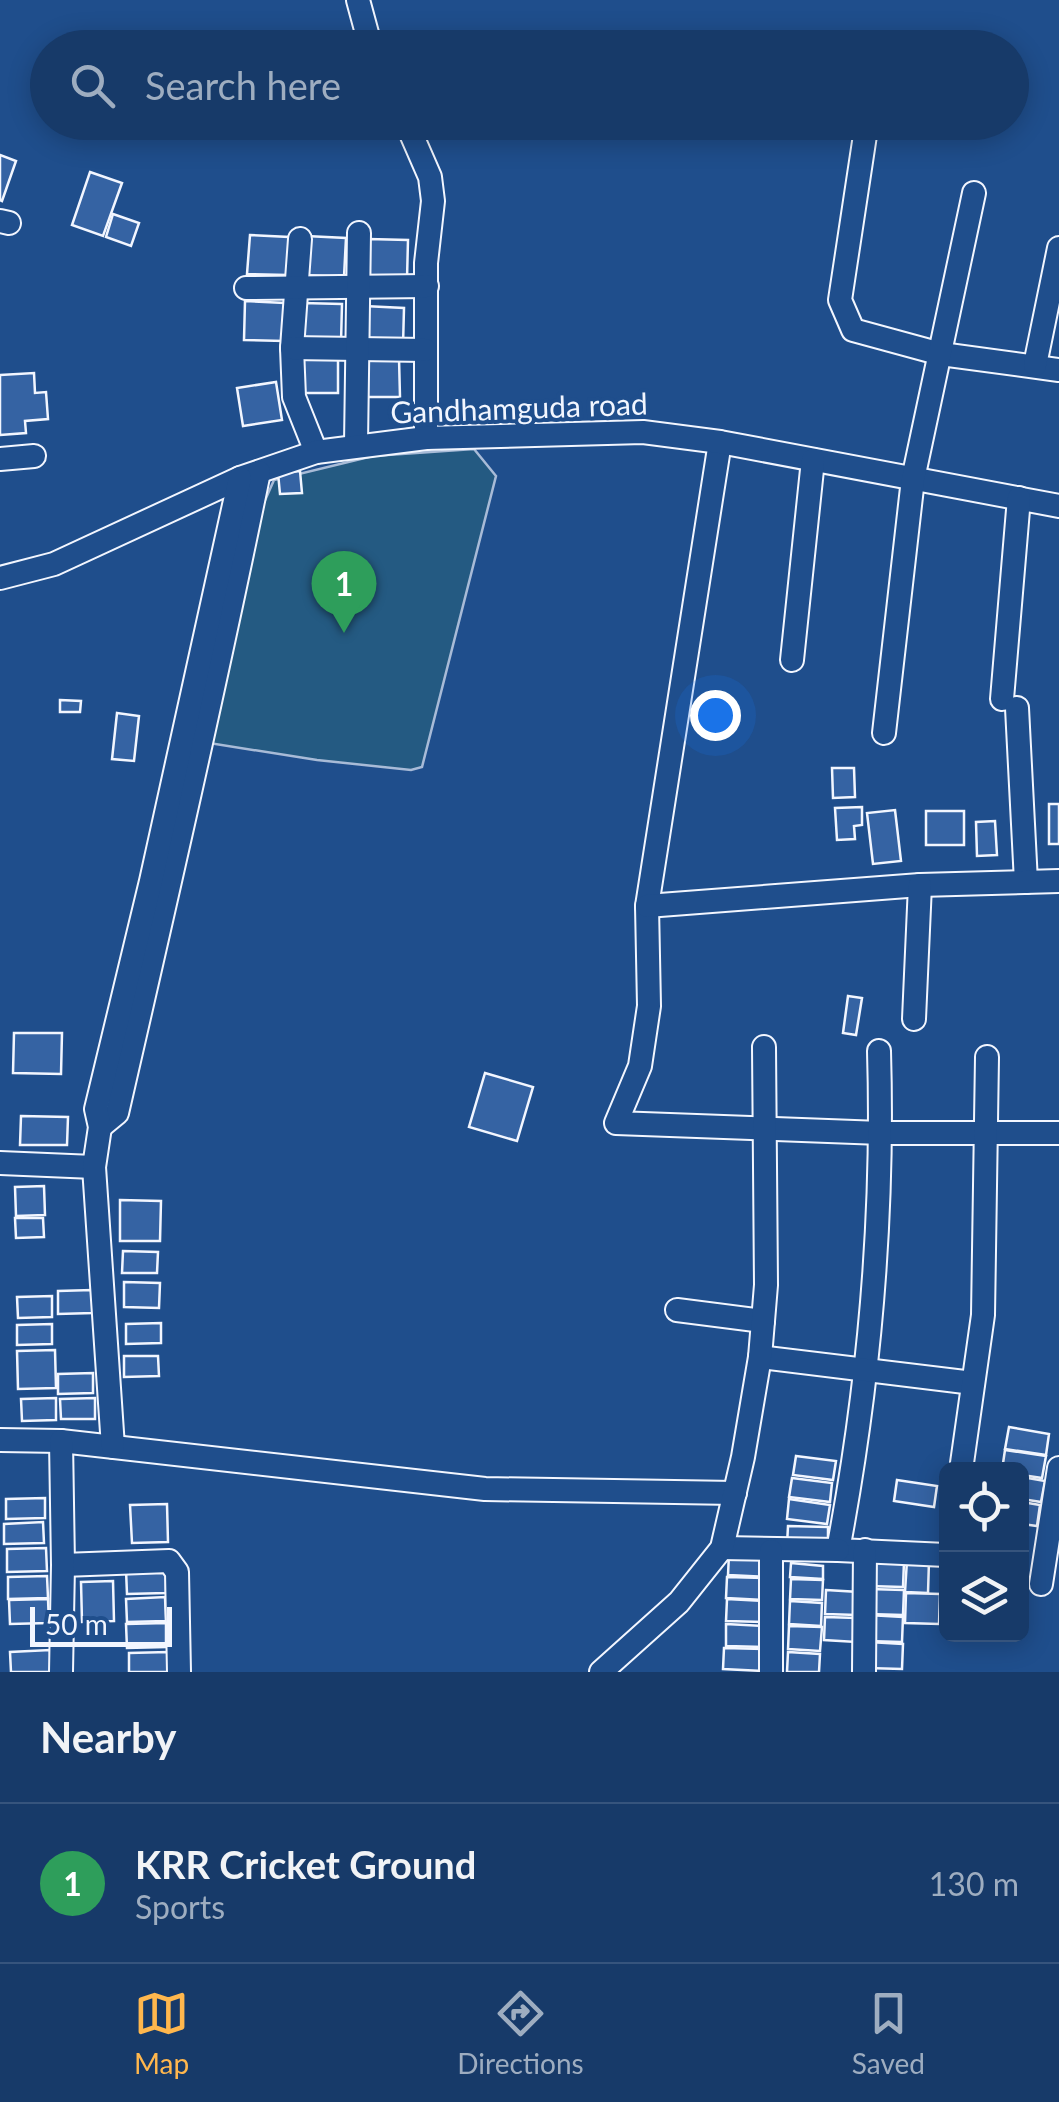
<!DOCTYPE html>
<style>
:root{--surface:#173a69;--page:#244571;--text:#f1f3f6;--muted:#9eadc0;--line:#36547d;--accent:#ffb74d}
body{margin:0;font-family:Lato,sans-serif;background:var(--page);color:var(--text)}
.controls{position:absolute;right:30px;bottom:30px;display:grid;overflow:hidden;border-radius:15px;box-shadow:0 5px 25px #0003}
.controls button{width:90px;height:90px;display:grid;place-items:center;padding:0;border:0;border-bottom:2px solid var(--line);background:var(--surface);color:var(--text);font:50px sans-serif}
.scale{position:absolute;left:30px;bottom:25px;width:142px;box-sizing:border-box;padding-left:10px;border:5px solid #f2f6ff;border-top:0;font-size:28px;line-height:35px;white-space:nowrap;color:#f2f6ff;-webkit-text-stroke:8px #1f4e8c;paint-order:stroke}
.you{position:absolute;left:715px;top:715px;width:35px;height:35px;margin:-25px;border:8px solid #fff;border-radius:50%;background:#1a73e8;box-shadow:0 0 0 15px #1a73e833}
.badge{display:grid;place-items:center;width:65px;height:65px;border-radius:50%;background:var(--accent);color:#fff;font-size:32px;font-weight:700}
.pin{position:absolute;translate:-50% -82px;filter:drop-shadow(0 2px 5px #0008)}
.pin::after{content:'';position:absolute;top:52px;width:35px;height:30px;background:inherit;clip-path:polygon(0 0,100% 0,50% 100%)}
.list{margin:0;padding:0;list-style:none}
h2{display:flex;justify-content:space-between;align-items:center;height:130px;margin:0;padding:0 40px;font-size:42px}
h2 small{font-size:32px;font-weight:400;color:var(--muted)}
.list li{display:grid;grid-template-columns:65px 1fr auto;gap:30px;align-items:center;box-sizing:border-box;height:160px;padding:0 40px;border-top:2px solid var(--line)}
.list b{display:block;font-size:38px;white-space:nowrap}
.list p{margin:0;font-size:32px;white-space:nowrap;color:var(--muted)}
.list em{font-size:32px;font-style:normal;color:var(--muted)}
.icon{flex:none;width:55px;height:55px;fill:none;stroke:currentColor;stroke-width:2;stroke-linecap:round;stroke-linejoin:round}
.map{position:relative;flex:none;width:1059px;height:1672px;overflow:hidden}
.search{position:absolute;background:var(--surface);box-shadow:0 5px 25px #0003;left:30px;right:30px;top:30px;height:110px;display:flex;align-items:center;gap:25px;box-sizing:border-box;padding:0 35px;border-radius:55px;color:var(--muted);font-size:38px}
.sheet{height:290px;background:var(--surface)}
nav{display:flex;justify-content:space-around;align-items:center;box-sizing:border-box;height:140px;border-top:2px solid var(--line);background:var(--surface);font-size:28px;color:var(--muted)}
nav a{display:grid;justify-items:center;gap:5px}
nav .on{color:var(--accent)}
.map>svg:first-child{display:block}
</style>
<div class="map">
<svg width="1059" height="1672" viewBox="0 0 1059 1672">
<rect width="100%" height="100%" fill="#1f4e8c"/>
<path fill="#245a82" stroke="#a8bbd7" stroke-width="2.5" d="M474 449 496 476 422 767 411 770 317 760 209 743 255 523 274 480 373 456Z"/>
<g fill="#3563a3" stroke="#f2f6ff" stroke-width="2.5">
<path d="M0 155 16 161 2 201 0 200Z"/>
<path d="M90 172 122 183 103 236 72 225Z"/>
<path d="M113 214 139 223 131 246 106 237Z"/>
<path d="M250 235 289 237 288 275 247 274Z"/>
<path d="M306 236 346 238 344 277 304 275Z"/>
<path d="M368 239 408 240 407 279 367 278Z"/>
<path d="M245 301 285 303 284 341 244 340Z"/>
<path d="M302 303 342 304 341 343 301 342Z"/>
<path d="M364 306 404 308 403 346 363 345Z"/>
<rect x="298" y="354" width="40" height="39"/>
<path d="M359 358H399L400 397H360Z"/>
<path d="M34 373 35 393 46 392 48 419 25 421 26 433 0 435V375Z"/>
<path d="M276 382 282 420 243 426 237 388Z"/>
<path d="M300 471 302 493 280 494 278 473Z"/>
<path d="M60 700 81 701 80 712H60Z"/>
<path d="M117 713 139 716 134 761 112 759Z"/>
<path d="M832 768H854L855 797 833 798Z"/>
<rect x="1049" y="804" width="10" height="40"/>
<path d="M862 807V825L854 826 855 839 837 840 835 808Z"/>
<path d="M895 810 901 861 873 864 867 813Z"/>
<rect x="926" y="811" width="38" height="34"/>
<path d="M995 821 997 855 977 856 976 822Z"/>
<path d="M848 996 862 998 856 1035 843 1033Z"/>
<path d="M14 1033H62L61 1074 13 1073Z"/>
<path d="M485 1073 533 1087 517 1141 469 1127Z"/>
<path d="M21 1116 68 1117 67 1145H20Z"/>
<path d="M44 1186 45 1215 16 1216 15 1187Z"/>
<path d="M120 1200 161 1201 160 1241H120Z"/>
<path d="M15 1218H43L44 1237 16 1238Z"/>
<path d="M123 1251 158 1252 157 1273H122Z"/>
<path d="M124 1282 160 1283 159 1308 124 1307Z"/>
<path d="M92 1290 93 1313 58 1314V1291Z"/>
<path d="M52 1296V1317L18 1318 17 1297Z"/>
<path d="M161 1323V1343L126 1344V1324Z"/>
<path d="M52 1324V1344L17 1345V1325Z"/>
<path d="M55 1350 56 1388 18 1389 17 1351Z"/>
<path d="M124 1356H158L159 1376 124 1377Z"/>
<path d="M93 1373V1393L58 1394V1374Z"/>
<path d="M56 1398V1420L22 1421 21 1399Z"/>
<path d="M95 1398V1419H61L60 1399Z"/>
<path d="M1009 1427 1049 1434 1046 1455 1005 1449Z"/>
<path d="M1005 1450 1046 1456 1042 1478 1022 1475V1470H1002Z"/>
<path d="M796 1456 836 1461 833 1480 793 1475Z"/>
<path d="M1022 1477 1045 1481 1041 1502 1022 1499Z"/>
<path d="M792 1478 832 1483 830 1502 789 1497Z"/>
<path d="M897 1480 937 1486 934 1507 894 1501Z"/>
<path d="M45 1498V1518L6 1519V1499Z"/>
<path d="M789 1499 830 1505 827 1524 787 1519Z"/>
<path d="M1022 1502 1040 1505 1037 1526 1022 1524Z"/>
<path d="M167 1504 168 1542 132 1543 130 1505Z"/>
<path d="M43 1522 44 1543 4 1544V1524Z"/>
<path d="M788 1526 828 1527V1547L787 1545Z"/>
<path d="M46 1548 47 1571 7 1572V1549Z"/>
<path d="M729 1554 768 1555 767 1577 728 1575Z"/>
<path d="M907 1560 929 1561 928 1593 905 1592Z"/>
<path d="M869 1561 904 1562 903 1587 868 1586Z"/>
<path d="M791 1563 823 1566V1579L790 1577Z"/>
<path d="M166 1569V1593L127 1594 126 1570Z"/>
<path d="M47 1576 48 1598 8 1599V1577Z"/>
<path d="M727 1577 766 1578 765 1600 726 1598Z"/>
<path d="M791 1579 823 1580 822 1600 790 1599Z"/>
<path d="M113 1581 114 1621 82 1622 81 1582Z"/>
<path d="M869 1589 904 1590 903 1615 868 1614Z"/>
<path d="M826 1590 859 1592 857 1615 825 1614Z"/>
<path d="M906 1593 940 1594 939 1624 905 1623Z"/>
<path d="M165 1597 166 1621 127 1622 126 1599Z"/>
<path d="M48 1599 49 1623 10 1624 9 1600Z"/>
<path d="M727 1599 766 1601 765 1622 726 1621Z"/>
<path d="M790 1601 822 1603 821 1626 789 1624Z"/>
<path d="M868 1615 903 1617 902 1642 867 1641Z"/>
<path d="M825 1617 857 1618 856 1642 824 1640Z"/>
<path d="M166 1623V1647L127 1648 126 1624Z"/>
<path d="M726 1624 766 1626 765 1647 726 1646Z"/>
<path d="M789 1626 822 1627 820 1651 788 1649Z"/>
<path d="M869 1642 903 1644 902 1669 867 1668Z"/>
<path d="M724 1648 764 1649 763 1671 723 1669Z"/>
<path d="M50 1650 51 1672H11L10 1652Z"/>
<path d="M168 1652 169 1672H129V1653Z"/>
<path d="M788 1652 820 1654 819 1672H787Z"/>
</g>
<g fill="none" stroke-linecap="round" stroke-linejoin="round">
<g stroke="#f2f6ff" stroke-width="26">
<g id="minor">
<path d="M358 0 371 48"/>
<path d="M406 122 430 177 433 201 426 263V438"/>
<path d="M867 122 840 300 853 330 941 354 1059 370"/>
<path d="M0 221 9 223"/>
<path d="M300 239 292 348 294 397 316 452"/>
<path d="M246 288 427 286"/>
<path d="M292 348 425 350"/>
<path d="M1035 365 1059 248"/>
<path d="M720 442 647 906 649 1006 640 1066 616 1123 881 1133H1059"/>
<path d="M356 444 359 233"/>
<path d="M0 459 34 456"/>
<path d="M0 578 54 564 240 478 316 452 426 438 643 432 720 442 1059 506"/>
<path d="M792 660 813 460"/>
<path d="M1002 699 1019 498"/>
<path d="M1017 708 1026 882"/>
<path d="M884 733 913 479 974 193"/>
<path d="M647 906 920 885 1059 881"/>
<path d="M914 1019 920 885"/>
<path d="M879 1051C884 1218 869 1386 838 1550L946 1555"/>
<path d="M100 1127 117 1113C166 900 215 686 259 472"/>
<path d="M0 1163 94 1167"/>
<path d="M677 1310 763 1321"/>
<path d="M760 1357 973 1383"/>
<path d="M0 1440 61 1441 485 1489 735 1493"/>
<path d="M113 1447 94 1167 100 1127 96 1109 151 881 240 478"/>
<path d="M961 1470 983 1315 987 1057"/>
<path d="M722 1548 838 1550"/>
<path d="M63 1565 169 1561 177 1572 179 1672"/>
<path d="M1041 1584 1059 1468"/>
<path d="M61 1672 63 1565 61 1441"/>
<path d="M601 1672 679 1602 722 1548 743 1457 760 1357 766 1285 764 1047"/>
<path d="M771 1672V1551"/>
<path d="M864 1672 865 1550"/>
</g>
</g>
<use href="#minor" stroke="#1f4e8c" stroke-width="22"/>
</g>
<g text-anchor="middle" stroke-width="8" stroke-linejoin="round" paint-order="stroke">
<g font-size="30" fill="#f2f6ff" stroke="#1f4e8c">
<text transform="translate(519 409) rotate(-2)" y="10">Gandhamguda road</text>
</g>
</g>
</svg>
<div class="controls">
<button><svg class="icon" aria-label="locate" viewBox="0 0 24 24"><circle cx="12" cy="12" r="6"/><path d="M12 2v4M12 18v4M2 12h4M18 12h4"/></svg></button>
<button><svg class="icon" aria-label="layers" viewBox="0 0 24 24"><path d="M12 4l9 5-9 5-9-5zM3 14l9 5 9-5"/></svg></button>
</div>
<div class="scale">50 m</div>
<div class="you"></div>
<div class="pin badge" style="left:344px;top:633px;background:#2e9e5b">1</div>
<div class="search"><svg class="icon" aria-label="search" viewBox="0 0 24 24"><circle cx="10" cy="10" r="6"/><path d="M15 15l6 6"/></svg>Search here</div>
</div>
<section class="sheet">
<h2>Nearby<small></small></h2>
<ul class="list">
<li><span class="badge" style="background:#2e9e5b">1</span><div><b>KRR Cricket Ground</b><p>Sports</p></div><em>130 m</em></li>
</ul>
</section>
<nav>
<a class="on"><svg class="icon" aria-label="map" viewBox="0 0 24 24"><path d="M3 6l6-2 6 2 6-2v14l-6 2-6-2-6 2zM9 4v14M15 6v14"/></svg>Map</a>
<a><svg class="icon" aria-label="directions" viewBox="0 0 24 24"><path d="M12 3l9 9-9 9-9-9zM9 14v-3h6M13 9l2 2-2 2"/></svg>Directions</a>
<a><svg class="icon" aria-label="saved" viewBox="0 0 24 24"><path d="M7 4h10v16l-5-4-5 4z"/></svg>Saved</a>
</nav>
